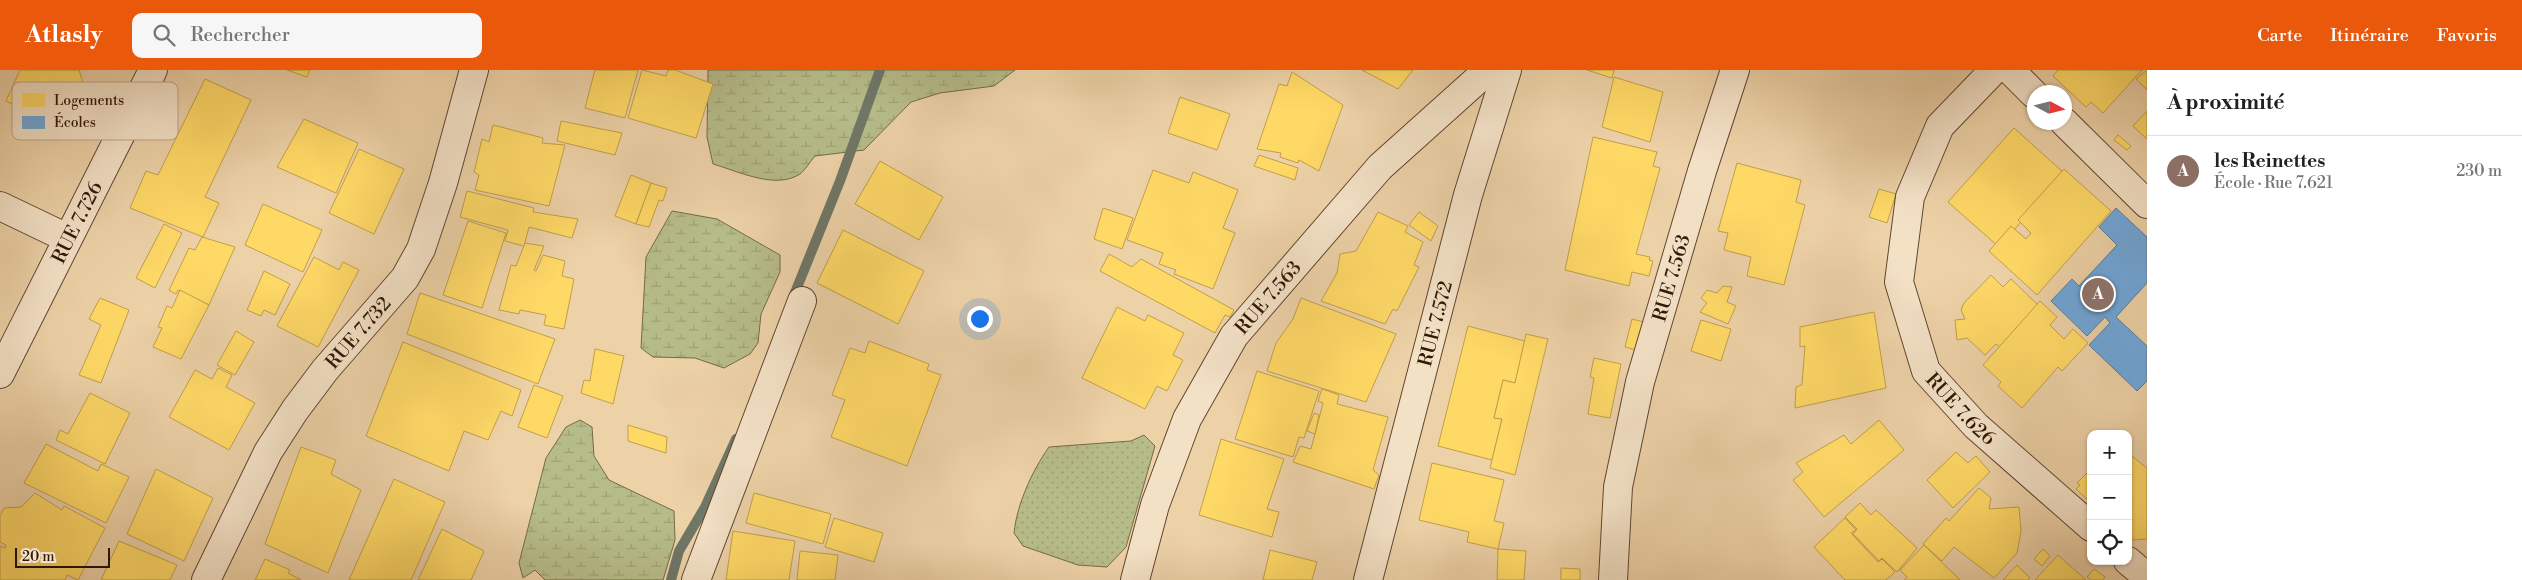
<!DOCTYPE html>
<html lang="fr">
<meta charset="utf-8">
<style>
:root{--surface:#fff;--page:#f6f6f6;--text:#202124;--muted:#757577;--line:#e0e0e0;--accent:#ea580c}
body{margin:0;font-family:"Libre Bodoni",serif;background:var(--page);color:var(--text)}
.controls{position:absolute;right:15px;bottom:15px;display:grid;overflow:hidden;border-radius:10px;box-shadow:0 1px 4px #0004}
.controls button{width:45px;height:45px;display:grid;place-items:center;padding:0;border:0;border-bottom:1px solid var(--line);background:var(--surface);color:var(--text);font:25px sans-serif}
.compass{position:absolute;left:2027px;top:15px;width:45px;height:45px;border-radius:50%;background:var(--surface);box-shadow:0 1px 4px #0004;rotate:97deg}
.scale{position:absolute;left:15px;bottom:12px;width:95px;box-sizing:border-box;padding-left:5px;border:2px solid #311708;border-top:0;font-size:14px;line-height:18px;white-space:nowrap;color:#311708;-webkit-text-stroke:4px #f3e1c6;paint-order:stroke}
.you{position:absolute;left:979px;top:248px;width:18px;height:18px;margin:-12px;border:4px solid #fff;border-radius:50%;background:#1a73e8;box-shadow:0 0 0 8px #1a73e833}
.badge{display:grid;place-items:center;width:32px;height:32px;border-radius:50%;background:var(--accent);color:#fff;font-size:16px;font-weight:700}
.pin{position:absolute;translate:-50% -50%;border:2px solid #fff;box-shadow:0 1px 5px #0006}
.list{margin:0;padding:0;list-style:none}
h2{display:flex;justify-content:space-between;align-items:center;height:65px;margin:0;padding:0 20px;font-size:21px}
h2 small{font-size:16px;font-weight:400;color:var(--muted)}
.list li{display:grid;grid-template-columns:32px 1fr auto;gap:15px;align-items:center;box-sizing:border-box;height:70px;padding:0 20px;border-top:1px solid var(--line)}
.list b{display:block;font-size:19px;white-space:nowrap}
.list p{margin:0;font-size:16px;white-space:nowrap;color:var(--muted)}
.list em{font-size:16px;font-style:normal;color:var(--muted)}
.icon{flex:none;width:28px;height:28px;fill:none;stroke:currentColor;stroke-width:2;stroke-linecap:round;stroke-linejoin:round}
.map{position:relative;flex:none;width:2147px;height:510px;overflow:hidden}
header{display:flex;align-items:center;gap:30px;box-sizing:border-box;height:70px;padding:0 25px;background:var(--accent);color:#fff}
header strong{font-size:24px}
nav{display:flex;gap:28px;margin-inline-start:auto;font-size:18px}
.search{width:350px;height:45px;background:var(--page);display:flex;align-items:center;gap:12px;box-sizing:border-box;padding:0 18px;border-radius:10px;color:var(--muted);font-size:19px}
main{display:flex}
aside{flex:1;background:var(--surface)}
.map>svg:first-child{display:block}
</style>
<header>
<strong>Atlasly</strong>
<div class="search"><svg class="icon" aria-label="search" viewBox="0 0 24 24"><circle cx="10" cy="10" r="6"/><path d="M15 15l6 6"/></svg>Rechercher</div>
<nav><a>Carte</a><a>Itinéraire</a><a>Favoris</a></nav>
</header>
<main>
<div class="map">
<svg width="2147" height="510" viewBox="0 0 2147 510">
<defs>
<pattern id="grass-dots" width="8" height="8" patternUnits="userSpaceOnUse" patternTransform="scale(1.25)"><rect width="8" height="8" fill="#b6bc89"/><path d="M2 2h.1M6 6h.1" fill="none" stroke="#9da175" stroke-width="1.8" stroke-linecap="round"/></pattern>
<pattern id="wetland-marsh" width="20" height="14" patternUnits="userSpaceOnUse" patternTransform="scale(1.25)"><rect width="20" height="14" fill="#b6bc89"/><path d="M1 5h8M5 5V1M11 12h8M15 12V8" fill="none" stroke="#9da175"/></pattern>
</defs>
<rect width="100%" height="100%" fill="#edd1a7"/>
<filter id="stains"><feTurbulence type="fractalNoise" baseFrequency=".004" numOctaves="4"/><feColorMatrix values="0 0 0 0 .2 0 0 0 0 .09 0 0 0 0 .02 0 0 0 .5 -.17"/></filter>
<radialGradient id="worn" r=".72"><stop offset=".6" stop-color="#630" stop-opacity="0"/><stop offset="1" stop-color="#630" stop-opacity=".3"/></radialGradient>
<path fill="url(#grass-dots)" stroke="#746a48" d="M1144 365 1155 376 1126 477 1107 497 1078 495 1023 476 1014 463C1017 434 1032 401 1049 377L1131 371Z"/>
<g fill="url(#wetland-marsh)" stroke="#746a48">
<path d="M708 0H1015L994 16 940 23 911 32 864 80 815 86C810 92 805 100 800 104 775 120 738 101 713 94L707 67Z"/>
<path d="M672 141 717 149 780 185V202L761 244 758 273 750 284 724 298 695 288 653 287 641 278 646 187Z"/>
<path d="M580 350 592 357 594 386 609 410 674 441 675 470 663 510H545L535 500 523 508 519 493 546 388 566 357Z"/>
</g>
<g fill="#ffd966" stroke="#c19f4a">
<path d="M20 0H79L84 16 64 57 6 31Z"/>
<path d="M287 0H310L307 7Z"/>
<path d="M595 0H638L625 48 585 38Z"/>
<path d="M642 0 666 6 668 0H675L713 14 696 68 628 48Z"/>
<path d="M1362 0H1413L1398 19Z"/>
<path d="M1587 0H1614L1612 8Z"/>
<path d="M2058 0H2057H2142L2103 43 2091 32 2086 37 2053 6Z"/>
<path d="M2146 1H2147V20L2136 9Z"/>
<path d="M1292 2 1343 35 1319 101 1299 90 1298 93 1280 87 1281 83 1257 79 1279 14 1287 16Z"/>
<path d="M1614 7 1663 22 1650 72 1602 57Z"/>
<path d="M205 9 251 30 205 127 219 133 203 167 130 138 146 101 158 105Z"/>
<path d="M1180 27 1230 44 1217 80 1168 63Z"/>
<path d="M2147 41V69L2133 56Z"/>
<path d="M304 49 358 73 336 123 277 97Z"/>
<path d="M561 51 622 63 615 85 557 71Z"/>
<path d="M493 55 543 68 542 73 565 75 549 136 475 120 479 105 474 102 482 69 489 72Z"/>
<path d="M2014 58 2064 103 1999 177 1948 132Z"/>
<path d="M2118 65 2131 76 2127 80 2114 70Z"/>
<path d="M1593 67 1657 82 1653 96 1660 98 1636 184 1650 187 1649 190 1653 191 1649 206 1632 202 1629 216 1565 200Z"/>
<path d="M359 79 404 99 374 164 329 143Z"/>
<path d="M1259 85 1298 98 1295 110 1254 96Z"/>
<path d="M880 91 943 127 919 170 855 134Z"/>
<path d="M1737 93 1801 110 1796 132 1805 135 1784 215 1747 206 1751 187 1724 180 1728 163 1718 161Z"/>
<path d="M2064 99 2111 141 2037 225 1989 181 2011 156 2026 169 2031 163 2018 150Z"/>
<path d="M1153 100 1189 113 1193 102 1238 120 1223 158 1235 163 1213 219 1174 204 1176 200 1159 194 1163 183 1127 170Z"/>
<path d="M631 105 651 113 636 154 615 146Z"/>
<path d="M651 113 667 118 663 131 659 130 649 157 636 154Z"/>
<path d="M1879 119 1896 124 1887 153 1869 147Z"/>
<path d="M467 121 534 138 533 142 578 149 572 168 529 157 524 176 505 171 508 160 460 147Z"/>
<path d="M263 134 322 160 303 202 245 175Z"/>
<path d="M1103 138 1133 148 1122 179 1094 169Z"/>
<path d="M1378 142 1408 156 1405 162 1423 172 1414 195 1419 197 1397 241 1393 239 1385 254 1321 231 1337 203 1340 184 1356 181Z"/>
<path d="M1419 142 1438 156 1431 171 1409 155Z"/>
<path d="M468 151 506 163 482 238 443 225Z"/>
<path d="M164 154 182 163 155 218 136 208Z"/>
<path d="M843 160 924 201 898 254 817 213Z"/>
<path d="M202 167 235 177 209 235 178 220 176 224 169 220 189 178 195 180Z"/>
<path d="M525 173 544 176 534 200 536 201 543 185 565 191 562 206 574 209 564 259 544 255 546 245 520 240 519 244 499 240 511 195 516 196Z"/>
<path d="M1109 184 1132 197 1141 189 1234 240 1230 247 1225 245 1215 263 1100 201Z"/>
<path d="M314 187 339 200 343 192 359 200 318 277 277 256Z"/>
<path d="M264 201 290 214 275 245 264 240 261 246 247 240Z"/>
<path d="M1991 205 2003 217 2011 209 2038 235 2000 277 1996 274 1985 285 1967 268 1957 270 1955 250 1965 249 1961 240 1964 233Z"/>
<path d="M1723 216 1732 217 1727 232 1736 236 1728 254 1700 242 1707 233 1701 228 1707 220 1717 223Z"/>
<path d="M180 220 209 235 181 289 153 277 162 258 158 257 167 236 172 238Z"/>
<path d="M420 223 555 269 538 314 407 264Z"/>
<path d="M100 228 129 240 101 313 79 305 101 255 89 249Z"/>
<path d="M1301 228 1396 264 1366 332 1267 301 1276 273 1293 249Z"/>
<path d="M2040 231 2057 247 2050 255 2064 269 2073 259 2088 273 2062 301 2058 297 2022 338 1998 316 2001 312 1983 295Z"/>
<path d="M1117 237 1145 251 1148 245 1184 263 1173 285 1183 290 1167 321 1157 316 1145 339 1082 308Z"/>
<path d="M1874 242 1886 318 1795 338 1796 317 1802 315 1805 276 1800 277V257Z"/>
<path d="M1632 249 1647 253 1640 281 1625 277Z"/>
<path d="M1701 250 1731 259 1721 291 1691 281Z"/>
<path d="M1468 256 1525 271 1515 313 1503 310 1494 348 1502 349 1492 390 1438 376Z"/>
<path d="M236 261 254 272 235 305 217 295Z"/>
<path d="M1526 264 1548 269 1515 405 1490 398 1502 349 1494 348 1503 310 1515 313Z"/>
<path d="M869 271 929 294 927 300 941 305 907 396 831 367 845 330 832 325 850 278 865 283Z"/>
<path d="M403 272 521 320 512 346 501 341 488 370 464 361 449 401 366 366Z"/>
<path d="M595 279 624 286 613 334 581 323 584 310 590 311Z"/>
<path d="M1594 288 1621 294 1610 348 1588 344 1594 308 1590 307Z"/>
<path d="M218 298 232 305 226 317 255 333 229 380 169 347 195 300 212 309Z"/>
<path d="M1257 301 1319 321 1304 368 1299 367 1293 387 1235 369Z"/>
<path d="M534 315 563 326 547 368 518 357Z"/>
<path d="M1322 319 1339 325 1337 334 1388 347 1373 400 1379 405 1374 419 1293 392 1300 376 1311 379 1323 333 1318 331Z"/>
<path d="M90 323 130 343 105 394 56 370 60 360 68 364Z"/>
<path d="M1314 343 1319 345 1315 364 1307 361Z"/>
<path d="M1879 350 1904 380 1824 447 1793 410 1803 402 1796 393 1844 365 1851 374Z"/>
<path d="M628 355 667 367 666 383 628 371Z"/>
<path d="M1221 369 1284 389 1267 439 1279 442 1272 467 1199 445Z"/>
<path d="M46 374 98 401 101 394 129 407 106 453 24 413Z"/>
<path d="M301 377 336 390 331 404 361 420 328 503 265 474Z"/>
<path d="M1956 382 1968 393 1976 386 1990 402 1953 438 1927 410Z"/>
<path d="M2128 383 2147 398V469L2131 470 2128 467Z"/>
<path d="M1432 393 1504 410 1494 451 1504 453 1498 479 1467 472 1469 462 1419 450Z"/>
<path d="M156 399 213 428 184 491 127 464Z"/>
<path d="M2091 399V433L2076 419 2080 415 2077 413Z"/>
<path d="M394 409 445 432 411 510H349Z"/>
<path d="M1979 418 1991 428 1989 439 2019 437 2021 461 2017 483 1994 508 1954 477 1942 491 1923 474 1946 448 1949 451Z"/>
<path d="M35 423 62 440 64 436 105 458 78 510 67 505 65 510H0V476L5 478 6 475 0 472V446L4 438 21 437Z"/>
<path d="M754 423 831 444 823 474 746 453Z"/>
<path d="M1860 433 1871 445 1876 440 1917 478 1897 502 1882 488 1879 491 1853 464 1857 459 1845 447Z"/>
<path d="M834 448 883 463 874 492 825 477Z"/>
<path d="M1845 448 1856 460 1851 463 1878 492 1882 489 1895 502 1886 510H1845L1814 477Z"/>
<path d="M442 459 484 481 471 510H418Z"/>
<path d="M733 461 795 471 789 510H726Z"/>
<path d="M119 471 177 495 170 510H101Z"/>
<path d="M1924 475 1960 510H1904L1907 507 1900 500Z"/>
<path d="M1498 479 1526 481 1524 510H1497Z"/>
<path d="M2043 479 2050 486 2042 496 2034 489Z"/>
<path d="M1270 480 1317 492 1312 510H1263Z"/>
<path d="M800 481 838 485 835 510H797Z"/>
<path d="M2058 485 2086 510H2035Z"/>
<path d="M265 489 290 500 288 503 301 510H255Z"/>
<path d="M2017 495 2030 508 2028 510H2003Z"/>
<path d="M1561 498 1580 499V510H1561Z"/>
<path d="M2094 499 2105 507 2103 510H2091L2087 507Z"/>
</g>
<path fill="#6fa8dc" stroke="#5c7c9c" d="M2116 138 2147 167V213L2116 247 2147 276V311L2137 321 2089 275 2110 253 2105 247 2087 266 2051 231 2072 209 2079 216 2117 175 2099 157Z"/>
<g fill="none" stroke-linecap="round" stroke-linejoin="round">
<g stroke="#6f7767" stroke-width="10">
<path d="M792 230 840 111 880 0"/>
<path d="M671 510 679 481 705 437 736 369"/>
</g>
<g stroke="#604630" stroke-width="30">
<g id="minor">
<path id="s1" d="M1994 0 1940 56 1910 127 1899 212 1926 301 1976 356 2091 457"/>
<path d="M2010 0 2034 24"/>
<path d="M2064 52 2147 134"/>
<path d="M0 136 67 168"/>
<path id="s2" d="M0 304 153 0"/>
<path d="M2128 491 2147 507"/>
<path id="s3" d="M206 510 268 382 295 340 325 300 405 208 421 179 443 113 474 0"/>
<path d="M696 510 802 231"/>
<path id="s4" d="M1135 510 1155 435 1187 349 1234 266 1380 97 1488 0"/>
<path id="s5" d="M1368 510 1468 125 1507 0"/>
<path id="s6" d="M1613 510 1618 417 1640 312 1702 101 1735 0"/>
</g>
</g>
<use href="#minor" stroke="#f3e1c6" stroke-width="28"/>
</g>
<g text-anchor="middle" stroke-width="5" stroke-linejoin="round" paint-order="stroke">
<g font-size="19" fill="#311708" stroke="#f3e1c6">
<text dy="7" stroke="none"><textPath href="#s2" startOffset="170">RUE 7.726</textPath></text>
<text dy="7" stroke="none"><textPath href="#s6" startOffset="309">RUE 7.563</textPath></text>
<text dy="7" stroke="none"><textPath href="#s4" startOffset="316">RUE 7.563</textPath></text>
<text dy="7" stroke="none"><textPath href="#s5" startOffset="265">RUE 7.572</textPath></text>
<text dy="7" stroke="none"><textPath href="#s3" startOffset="292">RUE 7.732</textPath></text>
<text dy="7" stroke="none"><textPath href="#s1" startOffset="385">RUE 7.626</textPath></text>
</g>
</g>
<rect x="12" y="12" width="166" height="58" rx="8" fill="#f3e1c6" stroke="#b9a48d" stroke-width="1"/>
<rect x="22" y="23" width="23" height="14" fill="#ffd966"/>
<rect x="22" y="46" width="23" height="13" fill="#6fa8dc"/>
<g font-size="14" fill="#311708">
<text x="54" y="35">Logements</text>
<text x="54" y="57">Écoles</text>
</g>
<rect width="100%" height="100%" filter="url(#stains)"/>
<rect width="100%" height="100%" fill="url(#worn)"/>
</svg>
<div class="controls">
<button>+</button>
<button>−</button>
<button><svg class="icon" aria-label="locate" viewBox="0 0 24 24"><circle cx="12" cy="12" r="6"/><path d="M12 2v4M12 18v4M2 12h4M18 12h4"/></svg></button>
</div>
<svg class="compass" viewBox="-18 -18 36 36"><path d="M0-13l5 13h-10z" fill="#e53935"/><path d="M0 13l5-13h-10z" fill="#757577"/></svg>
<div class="scale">20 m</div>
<div class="you"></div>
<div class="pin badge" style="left:2098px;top:224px;background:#8d6e63">A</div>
</div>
<aside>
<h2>À proximité<small></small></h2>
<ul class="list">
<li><span class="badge" style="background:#8d6e63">A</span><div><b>les Reinettes</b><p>École · Rue 7.621</p></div><em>230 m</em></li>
</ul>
</aside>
</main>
